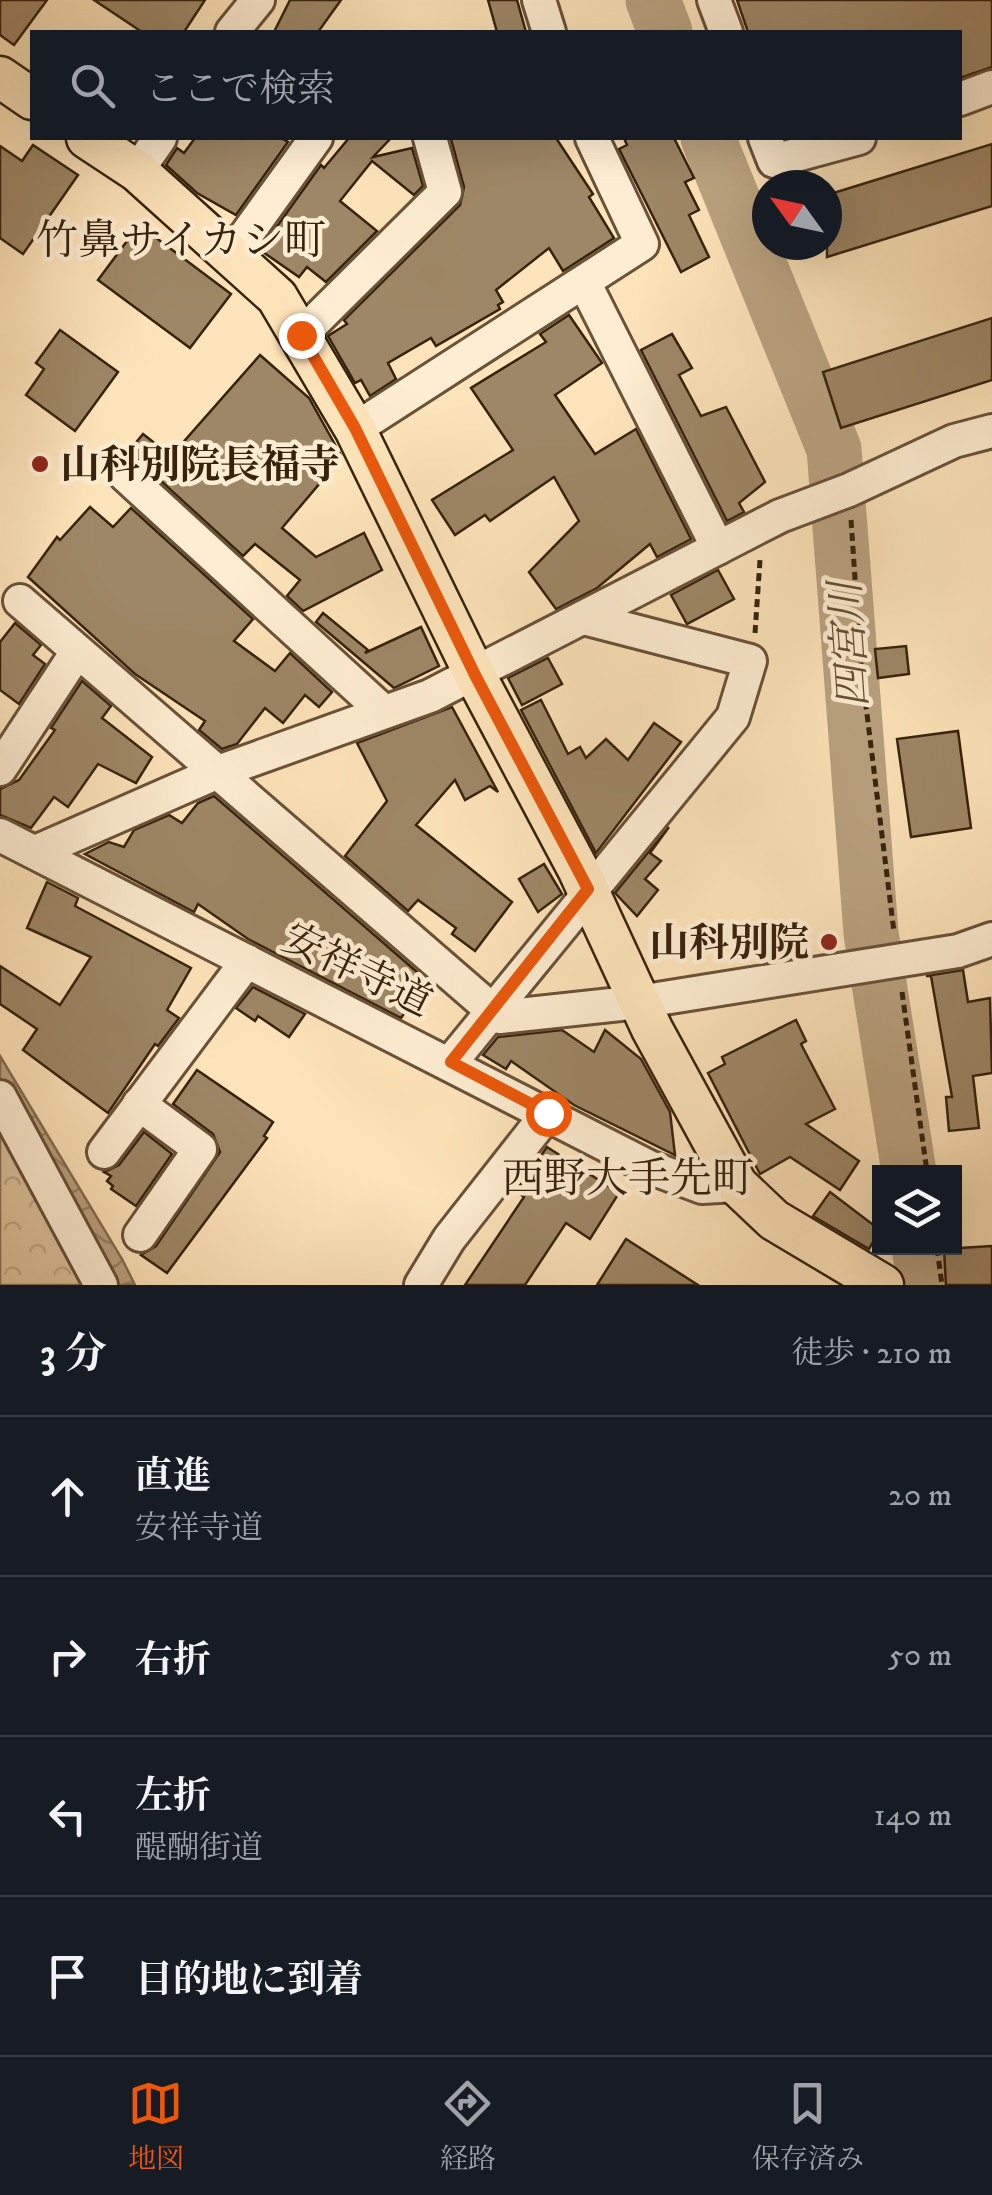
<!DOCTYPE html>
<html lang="ja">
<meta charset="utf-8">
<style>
:root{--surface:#171b24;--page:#242831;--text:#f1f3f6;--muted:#9ea1a6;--line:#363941;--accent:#ea580c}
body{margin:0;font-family:"IM FELL DW Pica","Noto Serif JP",serif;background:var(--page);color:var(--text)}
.controls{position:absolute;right:30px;bottom:30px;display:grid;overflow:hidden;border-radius:0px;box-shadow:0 10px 40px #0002}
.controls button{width:90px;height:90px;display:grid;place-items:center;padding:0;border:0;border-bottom:2px solid var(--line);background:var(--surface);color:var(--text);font:50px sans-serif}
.compass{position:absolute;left:752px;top:170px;width:90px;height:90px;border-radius:50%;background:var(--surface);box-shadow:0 10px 40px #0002;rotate:303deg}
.stop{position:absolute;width:30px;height:30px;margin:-22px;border:8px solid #ea580c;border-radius:50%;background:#fff}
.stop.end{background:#ea580c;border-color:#fff;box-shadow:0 2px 10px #0008}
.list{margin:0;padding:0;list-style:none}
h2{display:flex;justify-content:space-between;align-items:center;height:130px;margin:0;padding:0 40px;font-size:42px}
h2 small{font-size:32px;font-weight:400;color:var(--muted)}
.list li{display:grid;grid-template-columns:65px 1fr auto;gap:30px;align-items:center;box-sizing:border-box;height:160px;padding:0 40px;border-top:2px solid var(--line)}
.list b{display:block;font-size:38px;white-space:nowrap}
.list p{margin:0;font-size:32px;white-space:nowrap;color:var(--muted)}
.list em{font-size:32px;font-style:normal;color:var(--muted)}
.icon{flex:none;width:55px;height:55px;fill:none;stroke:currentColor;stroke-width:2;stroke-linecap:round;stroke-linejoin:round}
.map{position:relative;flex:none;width:992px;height:1285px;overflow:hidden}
.search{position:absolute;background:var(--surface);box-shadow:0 10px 40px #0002;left:30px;right:30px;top:30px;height:110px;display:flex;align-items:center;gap:25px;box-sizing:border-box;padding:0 35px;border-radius:0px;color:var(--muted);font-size:38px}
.sheet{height:770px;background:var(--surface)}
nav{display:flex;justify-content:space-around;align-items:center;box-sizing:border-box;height:140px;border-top:2px solid var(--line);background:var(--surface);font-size:28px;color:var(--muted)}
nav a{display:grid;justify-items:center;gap:5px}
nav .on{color:var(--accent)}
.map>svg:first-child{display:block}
</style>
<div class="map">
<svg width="992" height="1285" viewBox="0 0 992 1285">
<defs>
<pattern id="park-crowns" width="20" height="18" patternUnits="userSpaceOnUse" patternTransform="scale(2.5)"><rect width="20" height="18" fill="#dcc39c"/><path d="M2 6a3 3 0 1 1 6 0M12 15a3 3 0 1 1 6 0" fill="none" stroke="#bda785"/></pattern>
<pattern id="water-waves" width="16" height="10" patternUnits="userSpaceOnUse" patternTransform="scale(2.5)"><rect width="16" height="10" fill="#baa27f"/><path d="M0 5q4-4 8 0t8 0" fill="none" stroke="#988466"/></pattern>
</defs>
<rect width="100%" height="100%" fill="#fee4ba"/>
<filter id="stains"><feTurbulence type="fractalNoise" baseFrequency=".002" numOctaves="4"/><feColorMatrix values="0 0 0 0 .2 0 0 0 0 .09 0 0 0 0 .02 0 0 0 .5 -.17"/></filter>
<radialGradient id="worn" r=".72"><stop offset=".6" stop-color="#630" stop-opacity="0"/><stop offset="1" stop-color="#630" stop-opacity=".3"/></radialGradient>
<path fill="url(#park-crowns)" stroke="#8a7254" stroke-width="2.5" d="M0 1098 102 1285H0Z"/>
<path fill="url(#water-waves)" stroke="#866f51" stroke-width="2.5" d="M0 1056 122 1259 135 1285H113L0 1086Z"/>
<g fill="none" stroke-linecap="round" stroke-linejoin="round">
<g stroke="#baa27f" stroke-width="55">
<path d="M653 0 665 32"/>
<path d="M708 138 834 449 871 933 909 1172"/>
<path d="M919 1248 925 1285"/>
</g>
</g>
<g fill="#9e8766" stroke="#37220c" stroke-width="2.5">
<path d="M0 0H47L14 45 0 35Z"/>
<path d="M94 0H205L184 32H142Z"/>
<path d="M290 0H341L318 32H274Z"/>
<path d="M488 0H517L526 32H497Z"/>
<path d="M737 0H992V67L960 78V32H748Z"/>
<path d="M195 138H281L288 142 236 215 197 193 166 165 177 148 184 153Z"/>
<path d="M349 138H391L373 157 412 148 423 186 414 195 372 161 340 201 377 231 326 282 307 267 299 277 260 250 321 165 324 168Z"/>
<path d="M460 138H556L593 194 589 197 614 238 563 271 549 248 496 290 503 302 498 305 500 309 436 346 431 338 388 363 396 379 370 396 361 380 355 383 328 336 347 324 344 320 460 205 464 187 451 139Z"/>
<path d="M624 138H674L694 178 685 182 699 210 689 215 709 257 681 272 619 149 627 145Z"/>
<path d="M992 144V206L827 257V195Z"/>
<path d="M33 145 78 175 23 254 0 238V146L22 161Z"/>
<path d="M139 225 231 294 190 348 98 280Z"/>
<path d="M569 315 602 363 555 395 595 454 636 429 691 539 657 557 650 544 597 588 556 609 529 572 579 521 554 477 490 521 485 515 455 535 432 500 513 450 471 388 546 342 540 334Z"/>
<path d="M992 318V380L841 428 823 372Z"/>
<path d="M60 330 118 372 75 431 26 395 44 369 36 363Z"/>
<path d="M672 334 692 368 679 375 701 416 726 407 765 482 739 503 744 512 727 521 641 350Z"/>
<path d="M260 355 309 398 342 457 282 528 316 557 364 533 382 570 303 611 287 596 300 580 255 544 243 556 138 460 125 456 143 434 171 456Z"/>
<path d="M90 507 113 527 131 508 253 619 234 641 275 671 290 653 332 692 319 707 305 695 283 723 265 708 237 744 222 749 199 730 205 721 135 674 28 577 57 537 60 540Z"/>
<path d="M718 570 734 599 687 624 671 595Z"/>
<path d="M323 613 368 650 365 653 421 627 439 666 394 688 316 622Z"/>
<path d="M15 623 41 645 33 655 45 664 19 704 0 690V642Z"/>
<path d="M906 646 909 674 878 678 875 649Z"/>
<path d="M548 658 562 684 522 705 508 678Z"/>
<path d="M82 681 111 706 102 718 152 757 136 783 98 764 68 807 54 797 31 828 0 815V789L19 780 55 730 51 728Z"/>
<path d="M541 700 568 754 580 747 586 758 606 739 628 760 654 723 681 742 596 853 521 710Z"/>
<path d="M452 707 498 792 490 786 465 800 455 780 416 825 512 902 475 951 452 934 456 928 418 900 408 911 345 856 387 801 357 743Z"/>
<path d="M958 731 971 828 911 837 897 739Z"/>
<path d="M214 796 417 972 410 981 422 988 401 1018 248 939 198 904 194 912 85 854 109 842 124 847 134 830 169 815 182 823 198 803Z"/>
<path d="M669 827 650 853 661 861 645 879 658 890 637 916 615 893Z"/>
<path d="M544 864 562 894 538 912 519 879Z"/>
<path d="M47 882 78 898 75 906 191 968 167 1010 179 1018 158 1046 155 1044 108 1113 23 1050 37 1029 0 1004V966L60 1005 91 957 27 928Z"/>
<path d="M963 970 968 1002 990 998 992 1073 973 1076 979 1128 949 1131 946 1097H952L931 976H926Z"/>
<path d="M253 987 305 1014 289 1037 258 1016 255 1021 236 1008Z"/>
<path d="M796 1020 806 1041 801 1044 835 1109 806 1124 859 1161 840 1190 790 1157 760 1174 708 1073 725 1064 722 1057Z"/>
<path d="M562 1030 594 1052 605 1030 641 1059 670 1112 675 1155 574 1105 511 1061 506 1069 483 1055 498 1037Z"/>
<path d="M197 1070 273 1122 264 1136 267 1138 167 1273 141 1255 156 1246 220 1152 213 1134 173 1104Z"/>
<path d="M144 1132 172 1154 136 1206 111 1189 113 1186 107 1181 111 1176 104 1172 119 1165Z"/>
<path d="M547 1147 619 1193 590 1239 566 1223 525 1285H465L524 1197 516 1191Z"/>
<path d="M830 1192 880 1230 869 1249 813 1216Z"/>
<path d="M626 1239 698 1285H597Z"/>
<path d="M992 1246V1285H946L944 1249Z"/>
</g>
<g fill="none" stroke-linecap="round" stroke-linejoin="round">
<g stroke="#695238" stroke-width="38">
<g id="minor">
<path d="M539 0 549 32"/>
<path d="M714 0 726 32"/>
<path d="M232 32 258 0"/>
<path d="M960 99 992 87"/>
<path d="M765 138 774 161 859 138"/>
<path d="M137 171 160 138"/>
<path d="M233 253 316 138"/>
<path d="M584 282 718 548"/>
<path d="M301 335 445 192 430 138"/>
<path d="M355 429 642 244 592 138"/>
<path d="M125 475 384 712"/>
<path d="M20 601 500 1017 639 1002 958 951 992 939"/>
<path d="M0 769 77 652"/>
<path d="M0 835 649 1167 702 1187 737 1185"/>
<path d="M38 851 218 772 430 696 780 516 849 490 954 441 992 431"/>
<path d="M451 1062 733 717 750 661 584 618"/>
<path d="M0 1097 101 1285"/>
<path d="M139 1104 200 1149 140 1235"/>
<path d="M104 1152 247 961"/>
<path d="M421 1285 449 1239 548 1113"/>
</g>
</g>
<g stroke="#37220c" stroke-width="45">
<g id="major">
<path d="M0 77 32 99"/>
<path d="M87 138 137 171 277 297 355 429 475 675 579 871 652 1029 737 1185 774 1220 883 1285"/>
</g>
</g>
<g stroke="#37220c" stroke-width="5" stroke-dasharray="8 5" stroke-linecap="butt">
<path d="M851 520 861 666 894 932"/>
<path d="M755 633 760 560"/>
<path d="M902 992 927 1172"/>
<path d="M937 1248 942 1285"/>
</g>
<use href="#minor" stroke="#feedd2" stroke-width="32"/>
<use href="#major" stroke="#fee4ba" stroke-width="40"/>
</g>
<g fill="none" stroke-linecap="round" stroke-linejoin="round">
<path stroke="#ea580c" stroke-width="12" d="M301 335 355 428 475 675 588 889 451 1062 548 1113"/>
</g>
<g fill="#8f2418" stroke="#feedd2" stroke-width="4">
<circle cx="40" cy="464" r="10"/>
<circle cx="829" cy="942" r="10"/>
</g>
<g text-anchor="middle" stroke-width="9" stroke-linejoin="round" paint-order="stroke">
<g font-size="40" font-weight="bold" fill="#37220c" stroke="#feedd2" text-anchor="start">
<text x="60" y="478">山科別院長福寺</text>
<text x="809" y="956" text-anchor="end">山科別院</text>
</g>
<g font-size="40" fill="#37220c" stroke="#feedd2">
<text transform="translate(358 969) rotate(26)" y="14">安祥寺道</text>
</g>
<g font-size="42" fill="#37220c" stroke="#feedd2">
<text x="181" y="254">竹鼻サイカシ町</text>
<text x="628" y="1192">西野大手先町</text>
</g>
<g font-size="42" font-style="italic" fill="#654f34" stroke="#feedd2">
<text transform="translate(848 645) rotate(-94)" y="15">四宮川</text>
</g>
</g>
<rect width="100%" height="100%" filter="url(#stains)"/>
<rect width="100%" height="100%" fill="url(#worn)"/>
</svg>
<div class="controls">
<button><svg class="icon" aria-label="layers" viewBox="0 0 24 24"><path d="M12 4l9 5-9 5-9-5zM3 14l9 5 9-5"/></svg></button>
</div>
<svg class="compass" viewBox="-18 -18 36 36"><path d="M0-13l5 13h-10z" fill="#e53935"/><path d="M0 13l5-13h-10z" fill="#9ea1a6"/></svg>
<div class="stop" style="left:548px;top:1113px"></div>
<div class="stop end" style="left:301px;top:335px"></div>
<div class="search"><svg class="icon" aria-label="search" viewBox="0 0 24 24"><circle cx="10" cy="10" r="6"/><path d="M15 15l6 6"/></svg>ここで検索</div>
</div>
<section class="sheet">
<h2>3 分<small>徒歩 · 210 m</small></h2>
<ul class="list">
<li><svg class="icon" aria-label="ahead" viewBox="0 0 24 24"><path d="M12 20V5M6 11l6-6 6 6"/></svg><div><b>直進</b><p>安祥寺道</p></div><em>20 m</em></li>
<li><svg class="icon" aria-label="right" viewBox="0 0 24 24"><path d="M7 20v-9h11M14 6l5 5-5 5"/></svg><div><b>右折</b></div><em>50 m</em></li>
<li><svg class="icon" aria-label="left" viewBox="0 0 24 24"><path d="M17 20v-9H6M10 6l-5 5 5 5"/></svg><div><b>左折</b><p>醍醐街道</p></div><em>140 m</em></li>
<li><svg class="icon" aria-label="arrive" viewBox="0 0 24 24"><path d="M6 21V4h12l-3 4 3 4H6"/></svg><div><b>目的地に到着</b></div></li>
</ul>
</section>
<nav>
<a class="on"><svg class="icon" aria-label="map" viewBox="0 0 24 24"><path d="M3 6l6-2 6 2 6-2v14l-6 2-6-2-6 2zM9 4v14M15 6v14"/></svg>地図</a>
<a><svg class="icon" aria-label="directions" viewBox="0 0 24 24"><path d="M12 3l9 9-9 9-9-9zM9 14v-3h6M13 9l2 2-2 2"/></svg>経路</a>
<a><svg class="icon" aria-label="saved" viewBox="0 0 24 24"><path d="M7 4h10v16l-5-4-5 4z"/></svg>保存済み</a>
</nav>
